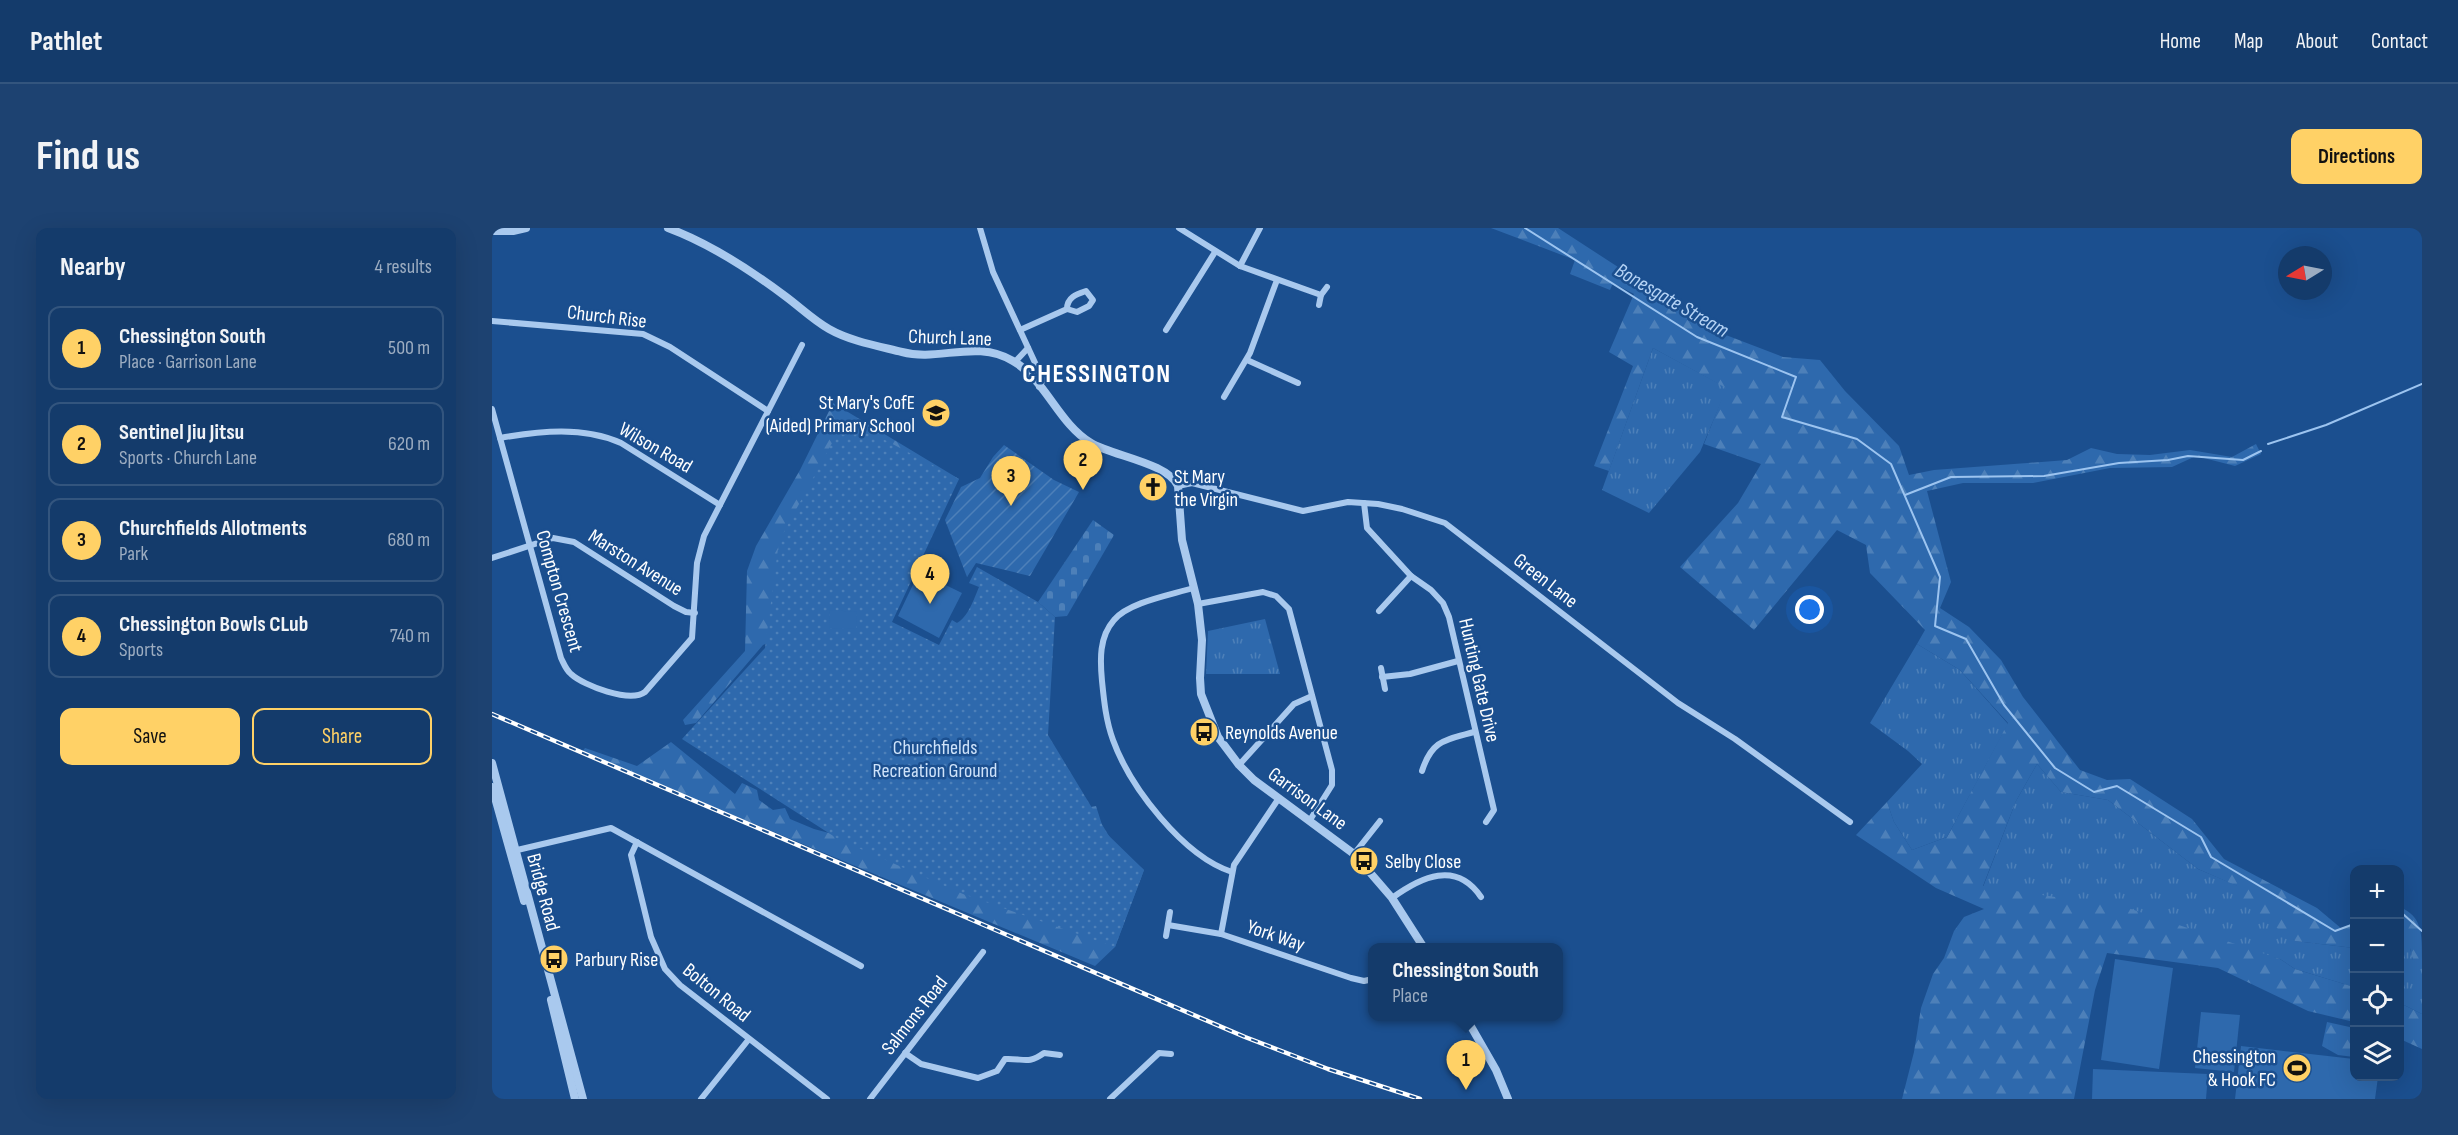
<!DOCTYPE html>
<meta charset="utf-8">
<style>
:root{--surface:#143b6b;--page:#1d4271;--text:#f1f3f6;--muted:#9dadc1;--line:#33557e;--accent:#ffd166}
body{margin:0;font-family:"Sofia Sans Condensed",sans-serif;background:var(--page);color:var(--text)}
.controls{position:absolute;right:18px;bottom:18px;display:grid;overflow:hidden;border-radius:12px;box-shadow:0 6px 24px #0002}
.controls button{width:54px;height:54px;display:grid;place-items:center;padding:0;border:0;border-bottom:2px solid var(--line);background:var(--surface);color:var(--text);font:30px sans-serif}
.compass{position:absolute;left:1786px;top:18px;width:54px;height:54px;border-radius:50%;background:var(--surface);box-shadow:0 6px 24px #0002;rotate:260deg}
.you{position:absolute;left:1318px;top:382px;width:21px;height:21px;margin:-15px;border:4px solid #fff;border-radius:50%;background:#1a73e8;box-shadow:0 0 0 9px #1a73e833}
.badge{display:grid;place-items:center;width:39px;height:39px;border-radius:50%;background:var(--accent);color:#111;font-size:20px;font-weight:700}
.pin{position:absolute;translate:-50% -50px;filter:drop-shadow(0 2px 3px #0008)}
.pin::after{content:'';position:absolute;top:32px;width:21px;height:18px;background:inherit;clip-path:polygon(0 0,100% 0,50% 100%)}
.popup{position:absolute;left:876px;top:715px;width:195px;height:78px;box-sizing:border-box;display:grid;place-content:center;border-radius:12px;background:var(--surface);filter:drop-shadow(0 2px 4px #0005);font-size:20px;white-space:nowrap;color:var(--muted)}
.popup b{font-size:22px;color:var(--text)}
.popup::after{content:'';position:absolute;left:50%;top:100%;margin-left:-12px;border:12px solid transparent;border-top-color:var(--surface)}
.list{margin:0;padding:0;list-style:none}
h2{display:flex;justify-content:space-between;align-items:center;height:78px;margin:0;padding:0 24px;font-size:26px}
h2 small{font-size:20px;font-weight:400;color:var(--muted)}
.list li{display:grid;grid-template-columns:39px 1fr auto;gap:18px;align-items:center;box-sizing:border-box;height:84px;margin:0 12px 12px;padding:0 12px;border:2px solid var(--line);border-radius:12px}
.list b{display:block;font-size:22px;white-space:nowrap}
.list p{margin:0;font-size:20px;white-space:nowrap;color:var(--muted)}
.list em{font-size:20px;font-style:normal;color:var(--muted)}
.actions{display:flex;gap:12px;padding:18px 24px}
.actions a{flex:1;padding:14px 0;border:2px solid var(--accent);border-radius:12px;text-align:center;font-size:21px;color:var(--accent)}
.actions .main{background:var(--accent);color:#111}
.icon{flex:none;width:33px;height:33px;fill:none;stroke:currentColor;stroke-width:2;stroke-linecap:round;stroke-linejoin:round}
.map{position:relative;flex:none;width:1930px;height:871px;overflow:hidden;border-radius:12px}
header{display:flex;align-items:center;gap:36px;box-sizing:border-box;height:84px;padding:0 30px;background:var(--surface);border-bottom:2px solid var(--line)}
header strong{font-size:28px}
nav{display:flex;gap:33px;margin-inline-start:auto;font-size:21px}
.intro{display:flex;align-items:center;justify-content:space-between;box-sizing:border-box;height:144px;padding:0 36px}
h1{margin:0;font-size:42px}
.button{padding:15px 27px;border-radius:12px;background:var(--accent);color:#111;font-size:21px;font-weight:700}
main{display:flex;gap:36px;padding:0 36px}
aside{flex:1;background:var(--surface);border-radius:12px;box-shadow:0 6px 24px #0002}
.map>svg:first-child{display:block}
</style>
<header>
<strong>Pathlet</strong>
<nav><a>Home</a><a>Map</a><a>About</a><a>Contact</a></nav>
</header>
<div class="intro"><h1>Find us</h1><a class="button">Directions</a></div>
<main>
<aside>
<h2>Nearby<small>4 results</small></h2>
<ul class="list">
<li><span class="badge">1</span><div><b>Chessington South</b><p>Place · Garrison Lane</p></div><em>500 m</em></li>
<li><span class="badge">2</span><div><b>Sentinel Jiu Jitsu</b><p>Sports · Church Lane</p></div><em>620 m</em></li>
<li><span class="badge">3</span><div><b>Churchfields Allotments</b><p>Park</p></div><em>680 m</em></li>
<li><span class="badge">4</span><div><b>Chessington Bowls CLub</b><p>Sports</p></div><em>740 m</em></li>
</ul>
<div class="actions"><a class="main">Save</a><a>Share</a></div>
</aside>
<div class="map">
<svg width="1930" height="871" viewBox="0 0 1930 871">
<defs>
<pattern id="grass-tufts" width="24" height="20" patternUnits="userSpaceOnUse" patternTransform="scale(1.5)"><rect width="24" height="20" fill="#2e69ad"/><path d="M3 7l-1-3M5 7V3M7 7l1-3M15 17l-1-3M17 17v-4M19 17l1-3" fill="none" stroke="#4d80b9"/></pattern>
<pattern id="forest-firs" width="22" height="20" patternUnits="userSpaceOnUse" patternTransform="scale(1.5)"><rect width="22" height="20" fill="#2e69ad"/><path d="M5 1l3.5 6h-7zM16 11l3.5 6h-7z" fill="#4d80b9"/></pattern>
<pattern id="cemetery-stones" width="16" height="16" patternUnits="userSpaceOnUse" patternTransform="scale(1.5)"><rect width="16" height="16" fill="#2e69ad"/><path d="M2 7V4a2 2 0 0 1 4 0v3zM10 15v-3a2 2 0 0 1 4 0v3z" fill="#4d80b9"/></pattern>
<pattern id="park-dots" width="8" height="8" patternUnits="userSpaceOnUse" patternTransform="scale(1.5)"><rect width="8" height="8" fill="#2e69ad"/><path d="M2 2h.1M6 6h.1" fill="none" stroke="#4d80b9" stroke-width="1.8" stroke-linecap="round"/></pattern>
<pattern id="garden-furrows" width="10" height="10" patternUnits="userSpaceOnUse" patternTransform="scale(1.5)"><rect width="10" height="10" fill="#2e69ad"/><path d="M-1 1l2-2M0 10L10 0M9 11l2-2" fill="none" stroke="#4d80b9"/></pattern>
</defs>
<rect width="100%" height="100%" fill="#1b4f8f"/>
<g fill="url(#grass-tufts)">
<path d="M1161 120 1235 160 1208 224 1157 285 1110 262Z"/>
<path d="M773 391 788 446H714L716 403Z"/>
<path d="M1425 416 1468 442 1516 496 1455 609 1420 622 1402 594 1395 574 1430 536 1416 523 1378 495Z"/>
<path d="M1545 536 1569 564 1616 572 1706 641 1746 658 1803 713 1862 720V759L1803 741 1788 731 1491 659 1524 573Z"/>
<path d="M1908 720H1918L1921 732H1930V786L1908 775Z"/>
</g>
<g fill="url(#forest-firs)">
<path d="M999 0H1066L1226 104 1291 129 1328 132 1353 163 1407 218 1417 247 1442 242 1575 232 1599 220 1625 226 1658 227 1698 222 1740 229 1764 216 1769 226 1743 238 1704 228 1680 239 1618 240 1541 255H1471L1435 263 1459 354 1448 380 1477 399 1509 432 1531 469 1588 542 1615 552 1638 551 1700 591 1732 631 1825 680 1850 701 1858 698 1862 686V720L1803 713 1744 671 1745 658 1706 641 1616 572 1569 564 1545 536 1524 573 1491 658 1636 680 1788 731 1803 741 1862 759V794L1816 783 1726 740 1615 725 1603 762 1582 871H1410L1422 824 1429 780 1441 746 1452 730 1462 703 1472 689 1492 681 1444 660 1364 607 1395 574 1402 594 1420 622 1455 609 1516 495 1468 442 1425 416 1433 402 1378 345 1374 317 1345 302 1262 402 1188 339 1246 275 1269 236 1212 216 1234 160 1161 120 1117 243 1102 238 1141 138 1117 124 1142 66 1121 55 1118 62 1078 46 1083 32Z"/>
<path d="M341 175 467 251 300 404 271 417 204 495 193 497 191 492 253 423 255 343 264 318 308 242Z"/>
<path d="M179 514 243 566 250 555 265 562 267 572 281 582 293 580 298 591 322 601 394 620 604 578 612 603 652 642 623 719 603 738 90 524 93 520 145 538Z"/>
<path d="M1908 679C1930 689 1930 704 1930 732H1921L1918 720H1908Z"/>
<path d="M1908 775 1930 786V821L1908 811Z"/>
<path d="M1835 794 1862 800V829L1846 827 1830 818Z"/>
</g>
<path fill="url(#cemetery-stones)" d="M601 292 622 307 575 388 563 389 546 374Z"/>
<path fill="url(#park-dots)" d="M353 191 467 251 400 394 447 417 460 392 465 395C476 389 482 371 487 359L477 355 485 339 546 374 563 389 556 507 620 613 652 642 623 719 471 666 346 611 190 511 273 420 287 313Z"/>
<path fill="url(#garden-furrows)" d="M512 217 562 252 587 264 538 348 484 335 475 349 453 292 469 259 488 250 501 229Z"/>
<g fill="#2e69ad">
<path d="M427 344 470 365 447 410 406 388Z"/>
<path d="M338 382 365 384 364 401 337 400Z"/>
<path d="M1623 731 1681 740 1667 841 1609 832Z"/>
<path d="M1709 784 1748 787 1742 844 1703 840Z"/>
<path d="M1749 818 1862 831V848L1886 849 1883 871H1743Z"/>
<path d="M1601 841 1716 846 1714 871H1600Z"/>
</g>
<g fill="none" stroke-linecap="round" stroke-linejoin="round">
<g stroke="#9cc4f0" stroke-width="2">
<path d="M1033 0 1205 109 1304 149 1290 189 1365 211 1399 236 1448 349 1443 398 1474 411 1512 477 1563 540 1602 564 1625 558 1709 609 1719 629 1843 703 1862 696"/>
<path d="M1776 216 1834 197 1930 156"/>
<path d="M1413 267 1459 249 1552 248 1627 235 1676 232 1696 228 1751 232 1769 223"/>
<path d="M1908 686H1911L1930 703"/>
</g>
<g stroke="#a9c9ee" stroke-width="6">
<path d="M488 0 501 44 551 152 547 159"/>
<path d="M687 0 748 38 829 67 835 59"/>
<path d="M748 38 768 0"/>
<path d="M594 63 601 72 597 78 585 84 575 81C575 69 585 66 594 63Z"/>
<path d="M827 77 829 67"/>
<path d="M0 93 151 106 178 119 276 183"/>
<path d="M528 102 575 81"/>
<path d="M674 102 723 24"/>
<path d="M755 132 806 155"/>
<path d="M523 134 536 120"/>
<path d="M732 169 758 125 785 52"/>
<path d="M0 181 69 430C72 436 74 442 79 446 92 458 138 475 153 464L200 410 205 335 212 308 310 117"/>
<path d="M8 210C48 203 91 198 129 215L228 277"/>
<path d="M686 258 700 255 811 283 856 274 886 276 910 281 953 295 1186 475 1243 511 1358 594"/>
<path d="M872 275 875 300 919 348 939 362 951 375 957 389 1002 582 994 594"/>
<path d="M0 330 61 310 82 314 182 378 194 384 203 385"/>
<path d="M701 360C679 367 637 374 622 392 607 409 608 432 610 453 612 473 614 493 621 512 638 559 691 628 740 644"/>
<path d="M706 376 771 364 784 368 797 381 840 542V557L818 592"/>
<path d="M887 383 919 348"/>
<path d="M889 440 893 461"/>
<path d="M890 449 918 446 966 433"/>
<path d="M747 537 802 476 820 468"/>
<path d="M930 543C940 512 953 512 982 504"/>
<path d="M145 614 139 627 159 709 173 741 188 757 335 871"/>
<path d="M21 623 119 600 369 738"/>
<path d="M862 626 888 593"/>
<path d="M900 670C929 649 964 632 989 669"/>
<path d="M676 697 729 706 859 750 872 753 881 751"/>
<path d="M729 706 742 637 787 570"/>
<path d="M674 708 678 684"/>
<path d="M413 825 429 836 486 850 505 843 513 831C532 830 535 837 552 825L568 827"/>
<path d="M209 871 257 811"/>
<path d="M378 871 491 724"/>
<path d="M618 871 667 825 679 826"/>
</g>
<g stroke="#a9c9ee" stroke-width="8">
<path d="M176 0C219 16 257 41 293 68 308 79 321 92 337 101 358 113 386 118 410 124 447 134 484 111 521 133 554 152 566 195 599 215 621 228 676 235 686 258L690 312 706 376 710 412 708 450 709 466 726 509 747 537 762 552 862 626 900 670 932 720"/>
<path d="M0 3H21L34 0"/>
<path d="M0 535 91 871"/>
<path d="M0 559 32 673"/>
<path d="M59 772 83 871"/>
<path d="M973 788 1004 842 1016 871"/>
</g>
<g stroke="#fff" stroke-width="4.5">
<path id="rail" d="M0 486 753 809 836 841 928 871"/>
</g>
<use href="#rail" stroke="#1b4f8f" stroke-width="2" stroke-dasharray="7" stroke-linecap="butt"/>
</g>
<defs>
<g id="school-disc" transform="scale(1.5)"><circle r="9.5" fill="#ffd166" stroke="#1b4f8f"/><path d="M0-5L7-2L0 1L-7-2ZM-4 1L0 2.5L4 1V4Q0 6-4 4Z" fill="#111"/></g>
<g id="church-disc" transform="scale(1.5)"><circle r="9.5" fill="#ffd166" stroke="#1b4f8f"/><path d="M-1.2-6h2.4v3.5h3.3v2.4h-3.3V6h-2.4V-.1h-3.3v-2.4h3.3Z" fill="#111"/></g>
<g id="bus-disc" transform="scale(1.5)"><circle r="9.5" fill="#ffd166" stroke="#1b4f8f"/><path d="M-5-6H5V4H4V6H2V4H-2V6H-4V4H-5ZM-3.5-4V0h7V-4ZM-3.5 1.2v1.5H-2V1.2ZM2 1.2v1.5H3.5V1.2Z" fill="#111"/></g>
<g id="stadium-disc" transform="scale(1.5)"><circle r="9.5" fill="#ffd166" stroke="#1b4f8f"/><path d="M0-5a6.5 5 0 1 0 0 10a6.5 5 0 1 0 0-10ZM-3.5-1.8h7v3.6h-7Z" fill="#111"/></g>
</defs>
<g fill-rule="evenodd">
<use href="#school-disc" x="444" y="185"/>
<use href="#church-disc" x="661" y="259"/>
<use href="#bus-disc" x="712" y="504"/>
<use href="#bus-disc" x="872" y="633"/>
<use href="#bus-disc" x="62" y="731"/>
<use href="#stadium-disc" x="1805" y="840"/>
</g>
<g text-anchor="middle" stroke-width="5" stroke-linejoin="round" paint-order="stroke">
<g font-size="20" fill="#fff" stroke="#1b4f8f">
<text transform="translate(115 88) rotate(7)" y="7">Church Rise</text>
<text transform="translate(458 109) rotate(2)" y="7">Church Lane</text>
<text transform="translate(164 219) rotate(30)" y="7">Wilson Road</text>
<text transform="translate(144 334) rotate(32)" y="7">Marston Avenue</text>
<text transform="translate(1054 352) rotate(38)" y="7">Green Lane</text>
<text transform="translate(68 363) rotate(74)" y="7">Compton Crescent</text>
<text transform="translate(988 452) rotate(77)" y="7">Hunting Gate Drive</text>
<text transform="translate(816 570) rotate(36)" y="7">Garrison Lane</text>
<text transform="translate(52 664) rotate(75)" y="7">Bridge Road</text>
<text transform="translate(784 707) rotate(19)" y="7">York Way</text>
<text transform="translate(225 764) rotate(39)" y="7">Bolton Road</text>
<text transform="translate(422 787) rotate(-52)" y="7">Salmons Road</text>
</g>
<g font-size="20" fill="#fff" stroke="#1b4f8f" text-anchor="start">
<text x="423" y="181" text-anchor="end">St Mary's CofE<tspan x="423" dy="23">(Aided) Primary School</tspan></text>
<text x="682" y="255">St Mary<tspan x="682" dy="23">the Virgin</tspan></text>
<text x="733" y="511">Reynolds Avenue</text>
<text x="893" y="640">Selby Close</text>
<text x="83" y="738">Parbury Rise</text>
<text x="1784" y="835" text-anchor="end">Chessington<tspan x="1784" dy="23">&amp; Hook FC</tspan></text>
</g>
<g font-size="20" fill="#cfe3fa" stroke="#1b4f8f">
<text x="443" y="526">Churchfields<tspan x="443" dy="23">Recreation Ground</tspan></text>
</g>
<g font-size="21" font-style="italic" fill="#b5d3f5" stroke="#1b4f8f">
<text transform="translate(1180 72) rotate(30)" y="7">Bonesgate Stream</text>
</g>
<g font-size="26" font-weight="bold" letter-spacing="1.5" fill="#fff" stroke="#1b4f8f">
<text x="605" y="154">CHESSINGTON</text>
</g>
</g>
</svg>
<div class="controls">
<button>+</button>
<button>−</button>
<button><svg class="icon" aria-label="locate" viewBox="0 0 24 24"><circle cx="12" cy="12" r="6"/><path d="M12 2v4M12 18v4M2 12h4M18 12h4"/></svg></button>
<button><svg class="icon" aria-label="layers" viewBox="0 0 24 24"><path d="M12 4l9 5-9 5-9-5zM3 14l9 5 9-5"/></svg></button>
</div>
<svg class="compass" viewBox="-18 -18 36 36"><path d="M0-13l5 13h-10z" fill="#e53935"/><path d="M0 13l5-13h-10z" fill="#9dadc1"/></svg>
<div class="you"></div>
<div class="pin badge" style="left:974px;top:862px">1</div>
<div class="popup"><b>Chessington South</b>Place</div>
<div class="pin badge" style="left:591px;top:262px">2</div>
<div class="pin badge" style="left:519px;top:278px">3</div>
<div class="pin badge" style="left:438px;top:376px">4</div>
</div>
</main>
